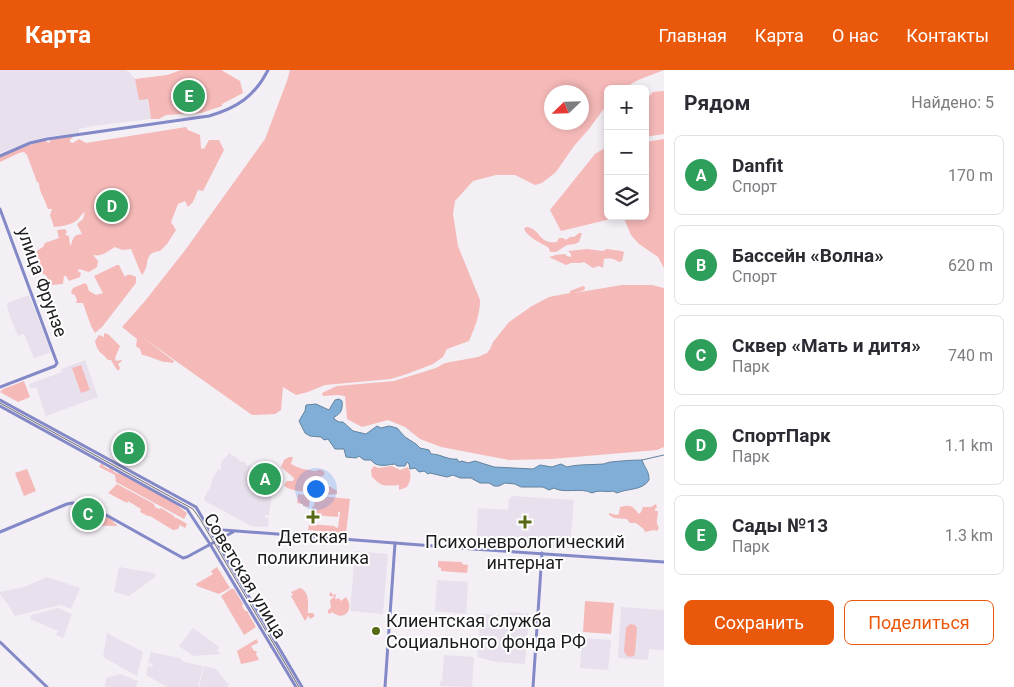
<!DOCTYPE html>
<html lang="ru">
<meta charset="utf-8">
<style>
:root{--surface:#fff;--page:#f2f2f3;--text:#2b2b33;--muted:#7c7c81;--line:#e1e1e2;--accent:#ea580c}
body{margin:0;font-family:Roboto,sans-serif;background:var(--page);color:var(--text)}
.controls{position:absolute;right:15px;top:15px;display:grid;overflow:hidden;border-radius:8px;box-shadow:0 2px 8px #0003}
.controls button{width:45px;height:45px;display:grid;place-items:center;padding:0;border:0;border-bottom:1px solid var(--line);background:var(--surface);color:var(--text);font:25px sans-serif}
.compass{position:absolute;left:544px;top:15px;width:45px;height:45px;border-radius:50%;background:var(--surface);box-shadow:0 2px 8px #0003;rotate:247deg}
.you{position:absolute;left:315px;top:418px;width:18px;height:18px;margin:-12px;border:4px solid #fff;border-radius:50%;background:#1a73e8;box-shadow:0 0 0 8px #1a73e833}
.badge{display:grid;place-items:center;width:32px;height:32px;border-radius:50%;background:var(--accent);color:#fff;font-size:16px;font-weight:700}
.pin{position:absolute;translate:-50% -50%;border:2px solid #fff;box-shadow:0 1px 5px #0006}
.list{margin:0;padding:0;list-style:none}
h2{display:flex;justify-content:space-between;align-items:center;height:65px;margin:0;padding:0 20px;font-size:21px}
h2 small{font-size:16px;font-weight:400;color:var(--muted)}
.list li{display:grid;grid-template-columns:32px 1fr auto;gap:15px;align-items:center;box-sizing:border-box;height:80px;margin:0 10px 10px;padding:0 10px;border:1px solid var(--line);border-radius:8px}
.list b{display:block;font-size:19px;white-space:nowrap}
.list p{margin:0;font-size:16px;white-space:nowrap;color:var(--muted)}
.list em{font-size:16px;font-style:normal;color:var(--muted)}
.actions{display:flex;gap:10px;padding:15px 20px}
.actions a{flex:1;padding:11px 0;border:1px solid var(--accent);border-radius:8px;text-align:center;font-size:18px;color:var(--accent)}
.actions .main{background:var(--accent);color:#fff}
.icon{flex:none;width:28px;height:28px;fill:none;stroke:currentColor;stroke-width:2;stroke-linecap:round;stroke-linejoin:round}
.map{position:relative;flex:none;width:664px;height:617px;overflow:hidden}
header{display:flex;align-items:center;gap:30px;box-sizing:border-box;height:70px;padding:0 25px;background:var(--accent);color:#fff}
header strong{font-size:24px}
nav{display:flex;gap:28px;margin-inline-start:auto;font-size:18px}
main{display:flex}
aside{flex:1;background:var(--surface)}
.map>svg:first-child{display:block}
</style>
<header>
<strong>Карта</strong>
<nav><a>Главная</a><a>Карта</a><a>О нас</a><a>Контакты</a></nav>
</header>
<main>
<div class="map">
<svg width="664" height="617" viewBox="0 0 664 617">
<rect width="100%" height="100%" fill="#f3eff5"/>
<g fill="#e8e1ed">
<path d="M0 0H125L129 2 135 9 138 22 147 29 151 49 93 56 79 59V63L46 67 32 71 0 83Z"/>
<path d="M29 225 51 282 34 288 24 264 18 266 8 241 7 233Z"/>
<path d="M85 290 98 327 46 346 36 317 31 319 29 314 62 302 61 299Z"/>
<path d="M229 383 240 390 239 392H240L242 391 246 393V395L247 396 248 395 262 403 258 410 267 415 265 419 272 424 269 445H265V448H269L268 457 251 456 205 431 204 428 212 414 211 412 218 399 220 400 222 396 220 395 224 388H225Z"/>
<path d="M512 426 574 430 570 478 476 472 478 438 508 440 509 430Z"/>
<path d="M355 481 388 484 383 544 350 541Z"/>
<path d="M119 497 155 503 156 506 129 526 114 522Z"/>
<path d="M47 507 80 518 71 539 60 535 15 546 7 533 0 524V522L24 517Z"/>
<path d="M437 510 468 512 466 544 435 541Z"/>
<path d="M621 537 664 540V580L649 579 648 590 618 588Z"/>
<path d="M58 538 72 544 63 568 56 565 58 561 30 549 31 545Z"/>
<path d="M510 542 529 544 525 594 496 592 477 587 481 544 509 546Z"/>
<path d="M193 558 218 576 219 579 217 580V582H220V584L193 586 179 576Z"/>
<path d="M107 563 143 582 137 606 103 587Z"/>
<path d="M582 568 611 570 608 600 580 598Z"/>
<path d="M151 582 180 588 184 592 203 596 198 617H167L146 605 148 596 152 597 153 594 148 593Z"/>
<path d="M444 585 473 587 474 590 472 617 440 616V611H442Z"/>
<path d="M204 596 216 599 229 615 228 617H199Z"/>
<path d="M120 604 138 611 136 617H108L105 616 106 608Z"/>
</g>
<g fill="#f5b9b8" fill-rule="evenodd">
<path d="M181 0H221L240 11 243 23 222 34V36L201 43 166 45 159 49H151L148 29 139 30 135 9 167 5Z"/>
<path d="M290 0H664L638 10 623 19H608V33L589 59 574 76 556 102 542 113 535 115 515 105H496L473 111 455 131 453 144 458 176 480 230C480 245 475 257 469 271L447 279 443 287 433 294 407 304 391 309 325 315 308 322 296 325 283 317 281 340 275 344 252 345 142 267 174 291 173 293C170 292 167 292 164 292 157 290 150 286 142 285L140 279 136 276 137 269 122 257 145 231 186 179 265 69 287 11ZM552 22H582V52H552Z"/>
<path d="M664 21V64L645 67V28L648 27 653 22Z"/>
<path d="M186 57 188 60 200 65 201 78 204 79 209 70H219L224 80 203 121 198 120 193 132 188 137 185 131 178 134 171 152 176 160 167 174 160 181C142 183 151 195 142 205L140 201 131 179 122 180 115 177C108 181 102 187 93 185L98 191 97 197 89 202 79 199 78 201 81 203 80 207 69 211 66 206H64L63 214 51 215 47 212 48 210 46 205 43 204 36 183 38 180 43 177 45 173 59 168 57 160 65 159 67 162 65 165 69 166 70 175H71C72 172 73 166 77 165 79 164 80 165 82 164L77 154 83 149 85 142C80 145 80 148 76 151 73 154 59 157 54 157L50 145 52 139H48L47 137C45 129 39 122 39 113L37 112 27 85 24 82 19 83 0 92V87L19 79 44 70 49 73 51 69 71 67H73L70 70V72L73 73 79 69 86 73Z"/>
<path d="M664 69V198L658 187 639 174 631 165 623 146 561 161 550 140 595 84 603 79 608 78V146H645V72Z"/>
<path d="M526 157C541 158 538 175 557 172L559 168H563L566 170C569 167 571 166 574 167L579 163H582L579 172 575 174 567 175 556 182H550L549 178C540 172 529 169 524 159Z"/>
<path d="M587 179 603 181 607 179 621 181 624 182 622 191 619 192C615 189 609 187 604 189L603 198 599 196 593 198 584 192C577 195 575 190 566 195L549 187 556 185 565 184 567 186 571 187V184L568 181Z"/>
<path d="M117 195H119L125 207C127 203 133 205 136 207V213L102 257 95 263 91 256 83 233H76L77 230 75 225 72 224 71 222 73 218 85 213 87 215 89 221 96 225 103 223 94 206Z"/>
<path d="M622 215H652L664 218V377L657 380 551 389 509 390 441 377 420 369 405 357 388 350 362 357 347 349 345 326 338 325 323 326 322 323 337 316 394 311 436 298 445 293 478 287 487 283 490 279 493 272 509 252 532 236 549 227 570 223V221L583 216 585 217V219L582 221 574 223Z"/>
<path d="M105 263 109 265 120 276 115 288 116 291 121 290 122 291 118 294 120 298 119 300H117L111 290H108C101 281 98 284 95 271L99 265 104 267V264Z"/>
<path d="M81 295 90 320 81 323 72 298Z"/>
<path d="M24 311 30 327 18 332 0 322 3 319Z"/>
<path d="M289 387H293L291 394C298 398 306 400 314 401 318 401 319 398 323 401 324 401 324 403 325 404L321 407V413C323 413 335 419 337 421V424L325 425 317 422 297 421 287 418 284 415 287 411H293L294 408 281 397 284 390Z"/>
<path d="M101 394H102L104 395 103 396 109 399 110 398 113 400V401L118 404 119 403 178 435V436L187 443 184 449 116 412 115 405 99 397Z"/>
<path d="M374 396 378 398 392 396 400 400 408 397C412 405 411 410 407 417L399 420V415C384 416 382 417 372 407L371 400Z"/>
<path d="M27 399 36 421 24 426 15 403Z"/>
<path d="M117 414 154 434 155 437 159 439 161 438 174 446 175 448H177L187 454 185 458 180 455 178 459 173 460 150 446H148L140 442 141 439 128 431 127 433 108 423Z"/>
<path d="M298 424 350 429 346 464 308 460 309 454 335 456V457L338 458 340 442H338V447L312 445V437L314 436 315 428 310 427 309 437 303 436V434L297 433Z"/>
<path d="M74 434 89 437 113 450V452L117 455V456L80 455 73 437Z"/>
<path d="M656 434 657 437 655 439V441H658C658 448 655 452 659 458L657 461 654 460 645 462 643 458 641 457 636 453H630L627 449 614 448 609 445V443L616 445 619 444 620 437C632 434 632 436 639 444L641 442 643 437H651Z"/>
<path d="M438 491 462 492V494L468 495 467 503 441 501V498L438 497Z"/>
<path d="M217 497 230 518 219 524 197 516 196 514 213 504 211 501Z"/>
<path d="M300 518C310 522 308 534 308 543H313L315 546 310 549 308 545 307 548 305 551 291 526 293 525 291 522Z"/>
<path d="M231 519H234L243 534 242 536 245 541H247L256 557 244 565 221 526Z"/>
<path d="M331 522 333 525 336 524 335 529H337L339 528 341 531 346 527C355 540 344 552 332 542L330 544 328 543V540L331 538 330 531 332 528H334L333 525 332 527 329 525 330 523Z"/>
<path d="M585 531 614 533 611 564 583 562Z"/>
<path d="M630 554 635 555 637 558 635 583 634 586 629 587 626 585 624 581 626 558Z"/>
<path d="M257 569 258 573 251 576 254 581H256L257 582 256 584 259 590 241 594 237 581Z"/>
</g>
<path fill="#80aed6" stroke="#62829e" d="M339 329 342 331C343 339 341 344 334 347V349L339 352H343L353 361 366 364 377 356 381 358 389 356 397 358 405 367 416 374 420 378 429 380 431 384C441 384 447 390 457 389L459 392 462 391 468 393 475 391 494 397 533 399 540 395 552 397 561 394 567 397C579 394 591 395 603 394 605 394 608 392 611 392 621 391 631 390 642 390 645 399 649 400 649 410 642 421 628 418 617 423L613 421C606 423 600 419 592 423 581 417 564 424 554 418L549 420 543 417H521L515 414 505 413 499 416H494L489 413H480L471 408H460L453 405 447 407 430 403 428 404 424 401 419 402 415 398 410 399 409 394 407 392 405 396H397L395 394C386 395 377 398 371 390H364L359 386 356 388 346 387 344 379H335L328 369 324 370 321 367 310 366 305 363 299 351 305 341 306 335 316 334 329 340 335 330Z"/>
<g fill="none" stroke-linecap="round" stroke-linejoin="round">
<path stroke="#62829e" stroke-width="1" d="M642 390 664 385"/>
<g stroke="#8389c7" stroke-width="3">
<path d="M0 86 30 73 47 69 209 46C237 38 255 26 268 0"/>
<path d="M0 139 57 293 55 296 0 317"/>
<path d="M0 330 196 437 302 617"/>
<path d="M0 336 187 439 210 474 296 617"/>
<path d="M205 451 215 458 223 460 473 479 664 492"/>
<path d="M0 462 67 434 72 433 83 434 90 436 183 488 187 487 233 462"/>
<path d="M0 572 47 617"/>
<path d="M385 617 395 473"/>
<path d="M533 617 542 483"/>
</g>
<path stroke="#716e72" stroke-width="1" d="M0 333 193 439 200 449 299 617"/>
</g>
<g fill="#586a15" stroke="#fffeff" stroke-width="2">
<path d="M310.5 439.5h5v5h5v5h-5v5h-5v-5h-5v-5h5z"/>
<path d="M522.5 444.5h5v5h5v5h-5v5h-5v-5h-5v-5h5z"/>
<circle cx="376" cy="561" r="5"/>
</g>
<g text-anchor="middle" stroke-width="4" stroke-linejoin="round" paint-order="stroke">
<g font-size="18" fill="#1c1b1d" stroke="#fffeff">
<text transform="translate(42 212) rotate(70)" y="6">улица Фрунзе</text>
<text transform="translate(245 506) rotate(59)" y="6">Советская улица</text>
</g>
<g font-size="18" fill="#1c1b1d" stroke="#fffeff">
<text x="313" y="473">Детская<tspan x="313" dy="21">поликлиника</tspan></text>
<text x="525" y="478">Психоневрологический<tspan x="525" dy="21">интернат</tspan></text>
<text x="386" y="557" text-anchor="start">Клиентская служба<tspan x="386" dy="21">Социального фонда РФ</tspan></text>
</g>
</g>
</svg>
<div class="controls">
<button>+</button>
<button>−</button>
<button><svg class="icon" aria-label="layers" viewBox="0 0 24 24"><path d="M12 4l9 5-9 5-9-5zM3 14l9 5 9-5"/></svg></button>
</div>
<svg class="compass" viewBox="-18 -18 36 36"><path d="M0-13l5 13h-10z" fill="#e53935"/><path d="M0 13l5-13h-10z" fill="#7c7c81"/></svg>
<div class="you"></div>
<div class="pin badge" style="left:265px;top:409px;background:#2e9e5b">A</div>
<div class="pin badge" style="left:129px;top:378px;background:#2e9e5b">B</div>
<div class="pin badge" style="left:88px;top:444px;background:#2e9e5b">C</div>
<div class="pin badge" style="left:112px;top:136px;background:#2e9e5b">D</div>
<div class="pin badge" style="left:189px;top:26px;background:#2e9e5b">E</div>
</div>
<aside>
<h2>Рядом<small>Найдено: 5</small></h2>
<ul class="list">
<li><span class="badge" style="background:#2e9e5b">A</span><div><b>Danfit</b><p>Спорт</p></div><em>170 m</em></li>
<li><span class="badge" style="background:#2e9e5b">B</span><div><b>Бассейн «Волна»</b><p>Спорт</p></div><em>620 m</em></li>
<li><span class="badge" style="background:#2e9e5b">C</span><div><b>Сквер «Мать и дитя»</b><p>Парк</p></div><em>740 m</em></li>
<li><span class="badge" style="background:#2e9e5b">D</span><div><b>СпортПарк</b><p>Парк</p></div><em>1.1 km</em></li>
<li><span class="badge" style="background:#2e9e5b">E</span><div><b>Сады №13</b><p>Парк</p></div><em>1.3 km</em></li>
</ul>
<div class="actions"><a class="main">Сохранить</a><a>Поделиться</a></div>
</aside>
</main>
